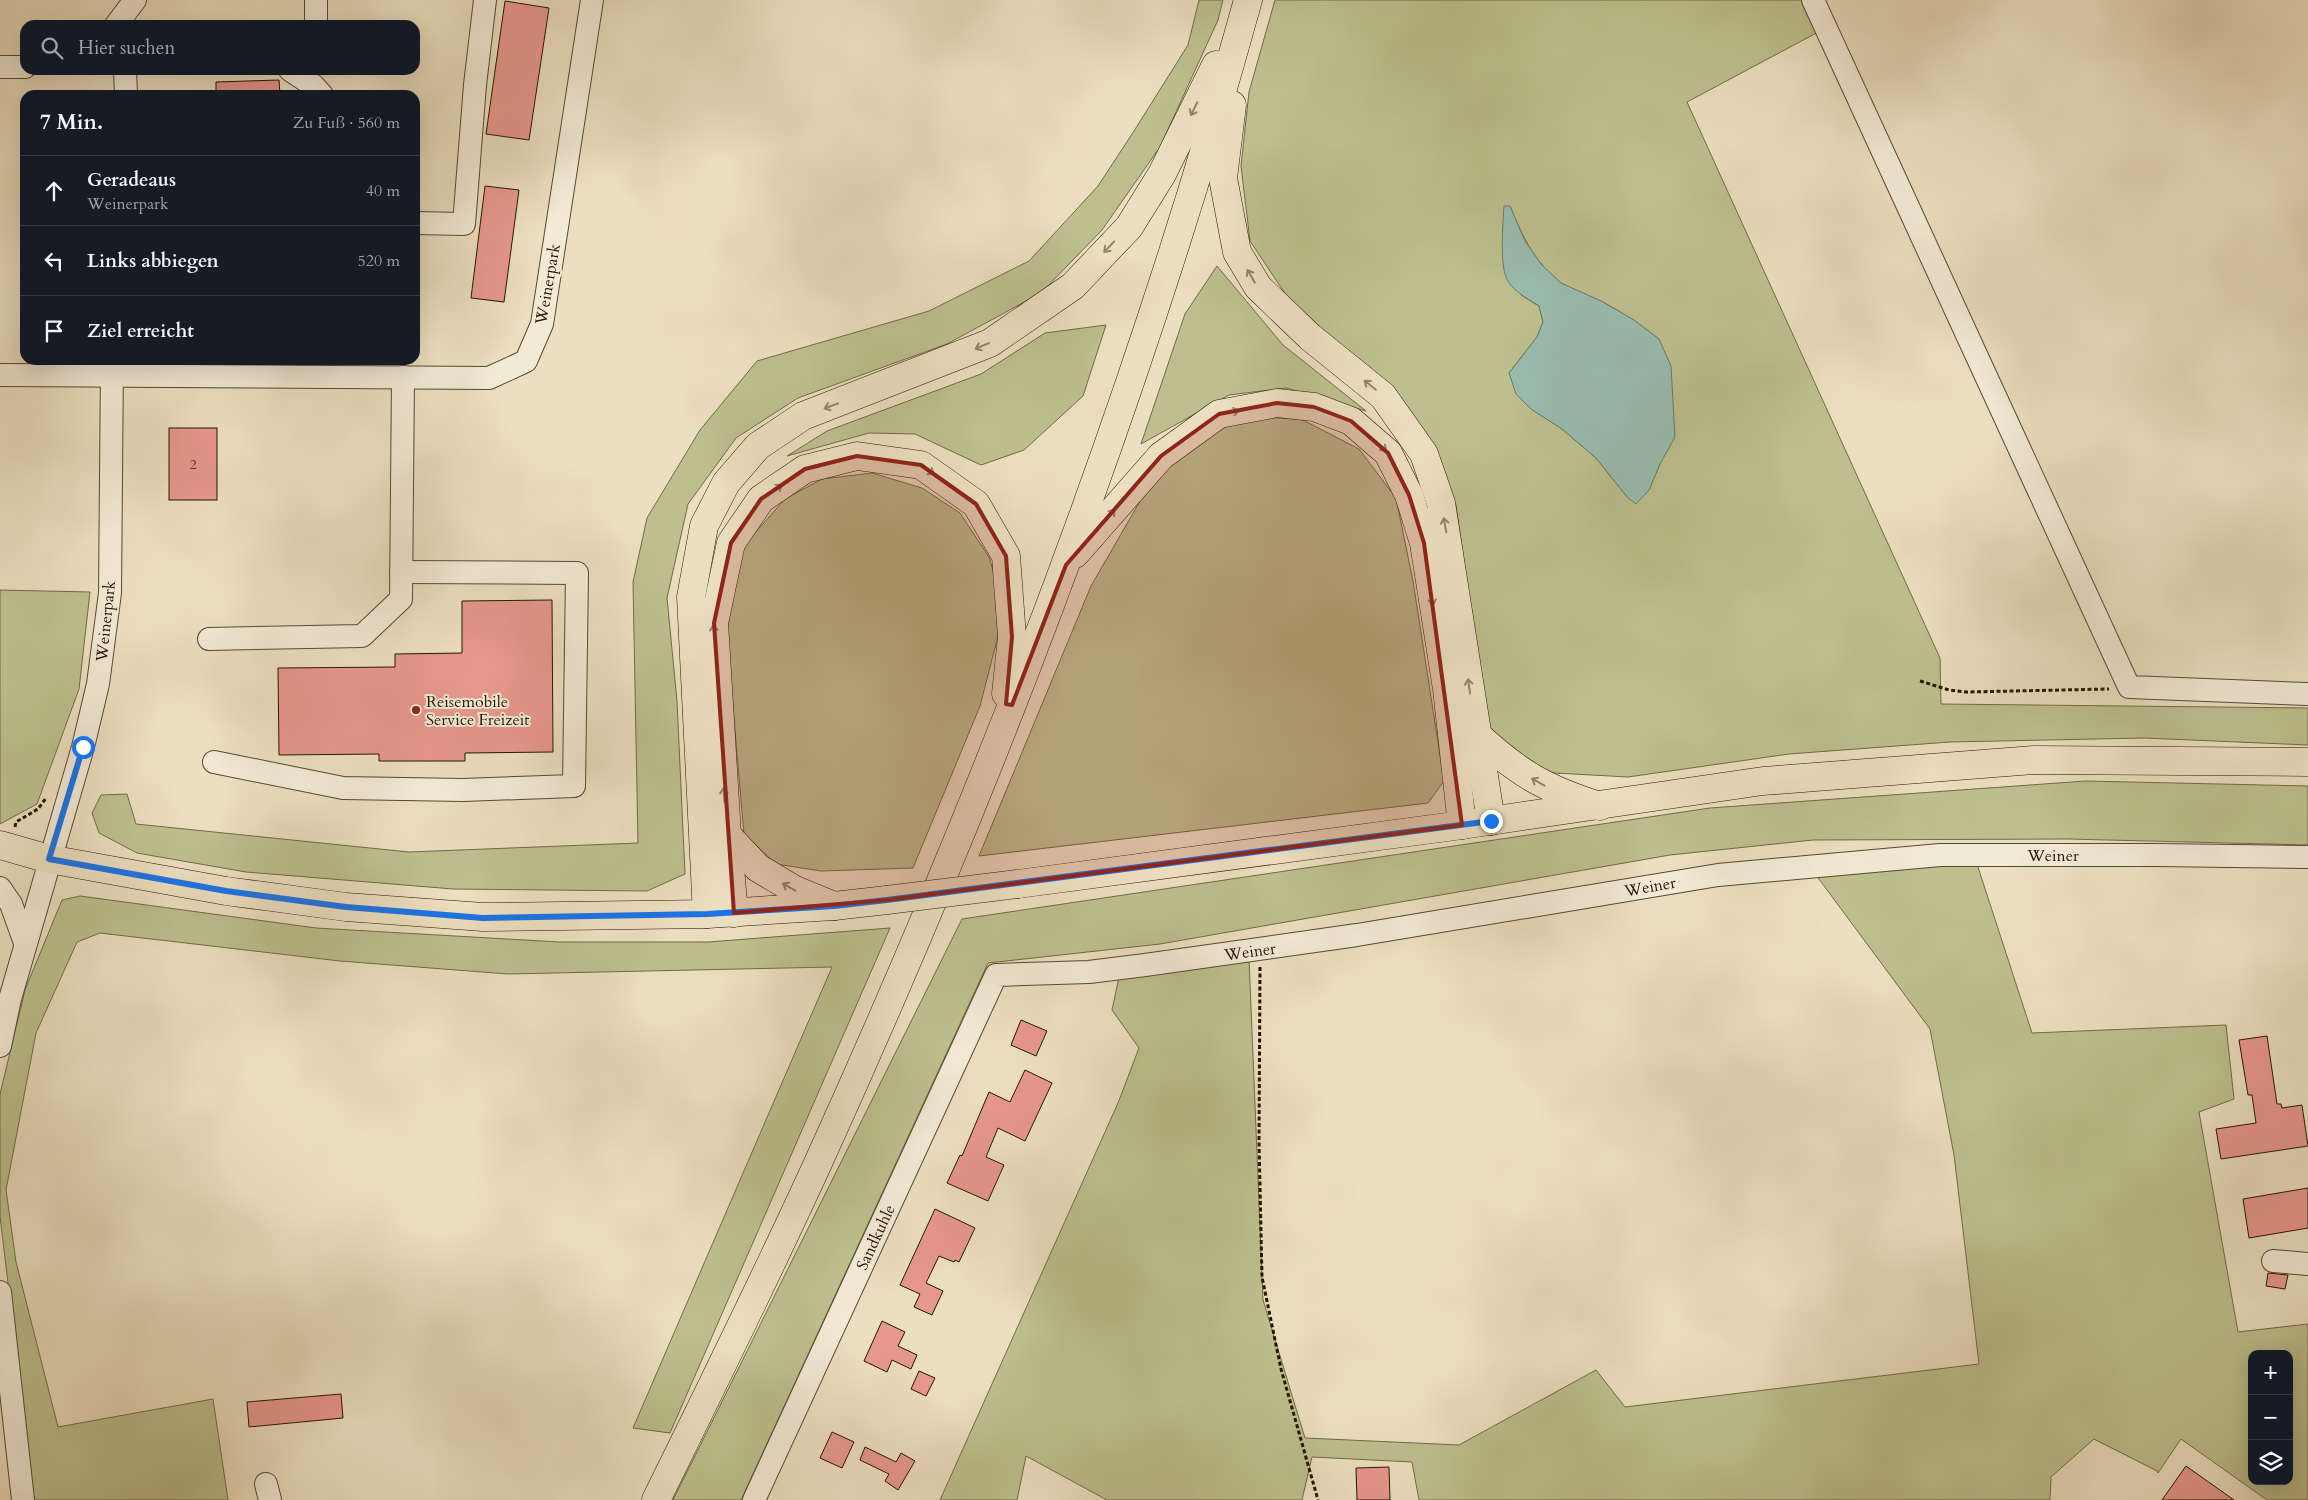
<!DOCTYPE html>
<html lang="de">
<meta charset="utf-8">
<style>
:root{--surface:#171b24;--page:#20242c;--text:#f1f3f6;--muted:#9ea1a6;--line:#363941}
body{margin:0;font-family:Cardo,serif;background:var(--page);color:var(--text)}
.controls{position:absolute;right:15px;bottom:15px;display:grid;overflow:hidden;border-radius:10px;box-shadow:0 5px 20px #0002}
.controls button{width:45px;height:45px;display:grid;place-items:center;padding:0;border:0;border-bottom:1px solid var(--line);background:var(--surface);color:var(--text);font:25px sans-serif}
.stop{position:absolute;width:15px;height:15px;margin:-11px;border:4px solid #1a73e8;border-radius:50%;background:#fff}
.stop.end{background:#1a73e8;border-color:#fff;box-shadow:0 1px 5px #0008}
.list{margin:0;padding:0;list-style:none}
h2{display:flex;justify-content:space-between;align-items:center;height:65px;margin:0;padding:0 20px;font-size:21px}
h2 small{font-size:16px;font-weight:400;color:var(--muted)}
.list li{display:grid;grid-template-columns:32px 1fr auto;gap:15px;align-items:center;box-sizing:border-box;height:70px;padding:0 20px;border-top:1px solid var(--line)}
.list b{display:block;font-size:19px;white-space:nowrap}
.list p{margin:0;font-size:16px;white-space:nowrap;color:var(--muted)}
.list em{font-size:16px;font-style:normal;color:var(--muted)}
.icon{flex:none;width:28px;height:28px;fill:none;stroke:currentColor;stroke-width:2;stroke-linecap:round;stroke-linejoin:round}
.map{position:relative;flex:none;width:2308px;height:1500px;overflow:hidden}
.search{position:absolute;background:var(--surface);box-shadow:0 5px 20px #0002;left:20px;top:20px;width:400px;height:55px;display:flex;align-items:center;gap:12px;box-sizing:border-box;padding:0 18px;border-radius:15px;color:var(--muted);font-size:19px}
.panel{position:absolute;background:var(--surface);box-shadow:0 5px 20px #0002;left:20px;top:90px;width:400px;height:275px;border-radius:15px}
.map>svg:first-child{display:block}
</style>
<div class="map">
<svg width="2308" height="1500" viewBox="0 0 2308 1500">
<rect width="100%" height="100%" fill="#ecdfc0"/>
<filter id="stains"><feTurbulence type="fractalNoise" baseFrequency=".004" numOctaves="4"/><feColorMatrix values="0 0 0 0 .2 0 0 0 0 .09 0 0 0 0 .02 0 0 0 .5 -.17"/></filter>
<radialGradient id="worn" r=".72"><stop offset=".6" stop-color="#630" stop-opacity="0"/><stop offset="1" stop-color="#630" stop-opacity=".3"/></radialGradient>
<g fill="#bdc08e" stroke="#706a49" fill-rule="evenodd">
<path d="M1199 0H1223L1218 20 1160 147 1102 230 1041 293 947 344 798 398 736 438 688 504 667 598 677 701 685 874 647 891 453 889 246 872 137 853 99 833 92 813 101 795 127 794 136 824 409 852 638 843 633 582 647 518 700 430 757 361 929 311 1029 261 1098 186 1134 131 1188 45Z"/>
<path d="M1275 0H1809L1822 30 1687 102 1940 658 1941 704 2308 708V745L2144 738 1950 742 1789 754 1628 777 1537 772 1505 753 1487 722 1456 505 1433 449 1298 313 1250 241 1241 166 1249 92ZM1510 206C1522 235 1534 262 1560 282 1571 291 1588 295 1601 301 1622 312 1641 325 1659 339L1660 464 1649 490 1628 498 1596 458 1562 429 1531 409 1509 373 1537 337 1543 322 1539 306 1521 295Z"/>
<path d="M1217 266 1283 345 1366 411 1286 388 1229 395 1141 444 1185 314Z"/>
<path d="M1106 325 1083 396 1024 450 981 465 915 434 869 433 787 456 827 431 981 374 1045 333Z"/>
<path d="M1232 416 1301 419 1359 449 1396 498 1413 581 1444 781 1428 803 979 856 1091 586 1143 496 1168 463Z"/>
<path d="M872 473 922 488 960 513 989 557 1002 600 997 640 980 706 913 868 821 871 776 864 744 834 725 616 738 552 785 499 822 479Z"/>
<path d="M0 590 90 592 79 689 37 804 0 824Z"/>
<path d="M2086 781 2308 786V845L2068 839 1813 840 1670 855 1160 944 988 963 741 1500H673L962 919 1710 808Z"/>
<path d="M1976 861 2032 1033 2226 1025 2234 1099 2199 1112 2238 1332 2308 1324V1500H2267L2181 1439 2158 1473 2157 1471 2094 1439 2051 1477 2050 1500H1419L1412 1462 1312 1457 1302 1500H1107L1026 1456 1017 1500H940L1118 1103 1139 1048 1112 1010 1119 977 1249 959 1263 1300 1305 1438 1459 1445 1596 1370 1625 1407 1979 1364 1954 1155 1930 1029 1816 875ZM2252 1354H2289V1481H2252Z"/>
<path d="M80 896 316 928 559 942H708L890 928 670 1433 633 1428 832 967 508 974 340 961 100 933 77 942 36 1033 6 1190 16 1262 58 1427 213 1399 228 1500H34L0 1216V1094L25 990 62 900Z"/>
</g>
<path fill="#99bdb0" stroke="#6a7a6b" d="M1504 206H1510L1525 241 1541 264 1561 283 1601 301 1634 320 1659 339 1671 366 1675 437 1660 464 1649 490 1636 504 1628 498 1596 458 1562 429 1531 409 1516 394 1509 373 1537 337 1543 322 1539 306C1529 299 1514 292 1508 281 1499 268 1503 222 1504 206Z"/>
<g fill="#e7988d" stroke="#241504">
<path d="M505 1 549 8 529 140 486 134Z"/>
<path d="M279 80 280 95H216V82Z"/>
<path d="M485 186 519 190 504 302 471 298Z"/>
<rect x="169" y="428" width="48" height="72"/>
<path d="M552 600 553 752 465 753V761H379V754L279 755 278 668 395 667V654L462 653V601Z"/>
<path d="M1021 1020 1047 1031 1036 1056 1011 1045Z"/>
<path d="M2267 1036 2277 1104H2281L2282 1108 2302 1105 2308 1146 2221 1159 2216 1129 2256 1123 2252 1095H2248L2239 1040Z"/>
<path d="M1025 1070 1052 1083 1025 1141 998 1128 986 1157 1004 1165 988 1201 947 1183 960 1155 962 1156 989 1092 1010 1102Z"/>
<path d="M2308 1188V1228L2249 1238 2243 1199Z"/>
<path d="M935 1209 975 1228 959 1262 955 1260 954 1262 939 1256 926 1283 943 1291 932 1315 914 1307 920 1294 900 1285Z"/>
<path d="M2268 1273 2288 1275 2285 1289 2266 1286Z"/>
<path d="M882 1321 905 1332 898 1346 917 1355 911 1369 892 1360 887 1372 864 1361Z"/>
<path d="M919 1371 935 1378 926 1396 911 1389Z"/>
<path d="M341 1394 343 1418 249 1427 247 1402Z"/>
<path d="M832 1432 854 1442 842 1468 820 1458Z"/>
<path d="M865 1447 896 1462 901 1453 915 1461 898 1490 885 1481 889 1474 860 1460Z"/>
<path d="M2186 1466 2234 1500H2162Z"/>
<path d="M1389 1467 1390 1500H1357L1356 1468Z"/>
</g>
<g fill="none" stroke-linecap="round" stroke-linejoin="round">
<g stroke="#564833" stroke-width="24">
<g id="minor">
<path d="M1813 0 2129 687 2308 694"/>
<path d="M116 25 135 0"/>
<path d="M316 25V0"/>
<path d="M0 67H25"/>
<path d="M125 70 126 95"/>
<path d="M290 70 314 86 322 95"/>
<path d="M415 223 464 224 475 85 485 0"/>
<path d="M0 375 489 378 526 361 542 324 592 0"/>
<path d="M209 639 362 636 401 599 403 377"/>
<path d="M214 762 343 788 463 790 574 786 577 573 401 572"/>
<path d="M0 888 11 904 25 943"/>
<path d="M0 1046 10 999 83 747 98 684 110 593 112 361"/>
<path d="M2273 1261 2308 1264"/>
<path d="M0 1292 23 1500"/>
<path d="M266 1484 270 1500"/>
<path d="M754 1500 996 975 1089 972 1145 965 1357 935 1718 875 1940 855H2157L2308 857"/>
</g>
</g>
<g stroke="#241504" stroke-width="29">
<g id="major">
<path d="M0 845 49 859 226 891 346 907 483 917 707 914 834 906 887 900"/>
<path d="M1018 884 1462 825 1763 781 2034 760 2308 762"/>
</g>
</g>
<g stroke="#241504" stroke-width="29">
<g id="highway">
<path d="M1232 105 1223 178 1237 252 1258 287 1310 337 1383 396 1424 454 1441 503 1491 821"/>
<path d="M1075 554 1161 456 1219 414 1277 403 1314 407 1351 421 1388 453 1409 495 1424 543 1447 689 1462 825"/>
<path d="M1476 734C1518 773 1545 789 1600 806"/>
<path d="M727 835 758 868 795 890 834 906"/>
<path d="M734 913 727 835 714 623 731 543 761 499 805 469 857 456 921 465 976 504 1006 556 1012 637 1006 694"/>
<path d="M707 914 691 597 704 526 726 483 758 446 803 416 990 343 1073 286 1129 227 1162 174 1216 65"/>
<path d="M656 1500C711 1388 766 1277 818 1163 989 787 1138 399 1248 0"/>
</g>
</g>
<g stroke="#241504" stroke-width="3" stroke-dasharray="4 2.5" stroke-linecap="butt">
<path d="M1920 681 1949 690 1966 692 2109 689"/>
<path d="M15 827 16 822 38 809 46 798"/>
<path d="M1260 967 1259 1141 1262 1277 1281 1369 1318 1500"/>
</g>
<use href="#minor" stroke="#f3ead6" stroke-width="22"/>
<use href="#major" stroke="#ecdfc0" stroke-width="28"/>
<use href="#highway" stroke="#ecdfc0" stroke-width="28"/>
<g stroke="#241504" stroke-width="29" stroke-linecap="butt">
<path id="major-bridge" d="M887 900 1018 884"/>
</g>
<use href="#major-bridge" stroke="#ecdfc0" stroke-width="28"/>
</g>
<defs><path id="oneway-shaft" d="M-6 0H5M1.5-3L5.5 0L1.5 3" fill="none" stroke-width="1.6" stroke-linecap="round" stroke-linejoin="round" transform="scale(1.25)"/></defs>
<g stroke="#92846b">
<use href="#oneway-shaft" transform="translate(1194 109) rotate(116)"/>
<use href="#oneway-shaft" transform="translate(1109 247) rotate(133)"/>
<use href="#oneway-shaft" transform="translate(1251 276) rotate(-120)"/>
<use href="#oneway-shaft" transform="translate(982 346) rotate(157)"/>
<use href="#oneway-shaft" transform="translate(1370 385) rotate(-141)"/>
<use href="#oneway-shaft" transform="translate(831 406) rotate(159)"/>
<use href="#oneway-shaft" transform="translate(1232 412) rotate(-11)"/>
<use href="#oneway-shaft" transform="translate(1381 446) rotate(41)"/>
<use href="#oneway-shaft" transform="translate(928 470) rotate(35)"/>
<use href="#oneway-shaft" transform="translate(776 489) rotate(-35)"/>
<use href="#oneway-shaft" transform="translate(1110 515) rotate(-49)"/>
<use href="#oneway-shaft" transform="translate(1445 525) rotate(-100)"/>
<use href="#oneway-shaft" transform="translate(1432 598) rotate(81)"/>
<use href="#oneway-shaft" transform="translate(714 632) rotate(-94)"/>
<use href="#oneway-shaft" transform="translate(1469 686) rotate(-98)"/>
<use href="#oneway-shaft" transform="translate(1538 782) rotate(-151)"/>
<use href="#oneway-shaft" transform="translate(724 795) rotate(-94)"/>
<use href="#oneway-shaft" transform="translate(789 887) rotate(-150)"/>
</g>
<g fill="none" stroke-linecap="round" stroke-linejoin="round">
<path stroke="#1a73e8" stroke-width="6" d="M83 747 49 859 226 891 346 907 483 918 707 914 834 906 887 900 1491 821"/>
</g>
<path fill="#8f2418" fill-opacity="0.2" stroke="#8f2418" stroke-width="4" stroke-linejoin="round" d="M1277 403 1314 407 1351 421 1388 453 1409 495 1424 543 1462 825 887 900 734 913 714 623 731 543 761 499 805 469 857 456 921 465 976 504 1006 556 1012 637 1006 704 1012 705 1066 565 1161 456 1219 414Z"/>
<circle fill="#8f2418" stroke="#f3ead6" stroke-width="2" cx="416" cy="710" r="5"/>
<g text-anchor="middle" stroke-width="4" stroke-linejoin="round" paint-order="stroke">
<g font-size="14" fill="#553626">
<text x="193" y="469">2</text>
</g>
<g font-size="16" fill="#241504" stroke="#f3ead6">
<text transform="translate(547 284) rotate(-80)" y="6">Weinerpark</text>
<text transform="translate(105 621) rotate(-84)" y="6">Weinerpark</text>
<text x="2053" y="861">Weiner</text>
<text transform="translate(1650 886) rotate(-10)" y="6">Weiner</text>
<text transform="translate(1250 951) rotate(-8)" y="6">Weiner</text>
<text transform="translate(875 1237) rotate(-65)" y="6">Sandkuhle</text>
</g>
<g font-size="16" fill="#241504" stroke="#f3ead6" text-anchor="start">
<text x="426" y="707">Reisemobile<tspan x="426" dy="18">Service Freizeit</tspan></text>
</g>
</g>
<rect width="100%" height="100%" filter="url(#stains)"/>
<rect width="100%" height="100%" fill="url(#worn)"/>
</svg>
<div class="controls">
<button>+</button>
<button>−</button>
<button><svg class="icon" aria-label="layers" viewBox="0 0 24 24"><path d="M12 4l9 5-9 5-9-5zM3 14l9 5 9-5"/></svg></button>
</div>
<div class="stop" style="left:83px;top:747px"></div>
<div class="stop end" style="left:1491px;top:821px"></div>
<div class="search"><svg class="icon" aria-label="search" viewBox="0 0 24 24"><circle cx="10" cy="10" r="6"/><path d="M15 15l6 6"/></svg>Hier suchen</div>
<section class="panel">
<h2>7 Min.<small>Zu Fuß · 560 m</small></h2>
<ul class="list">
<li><svg class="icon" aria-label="ahead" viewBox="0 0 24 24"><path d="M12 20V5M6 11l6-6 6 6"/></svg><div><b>Geradeaus</b><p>Weinerpark</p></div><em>40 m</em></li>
<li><svg class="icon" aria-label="left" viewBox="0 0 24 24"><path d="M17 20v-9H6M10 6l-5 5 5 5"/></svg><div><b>Links abbiegen</b></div><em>520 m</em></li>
<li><svg class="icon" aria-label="arrive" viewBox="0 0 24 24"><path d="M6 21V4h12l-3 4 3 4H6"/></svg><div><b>Ziel erreicht</b></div></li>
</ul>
</section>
</div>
